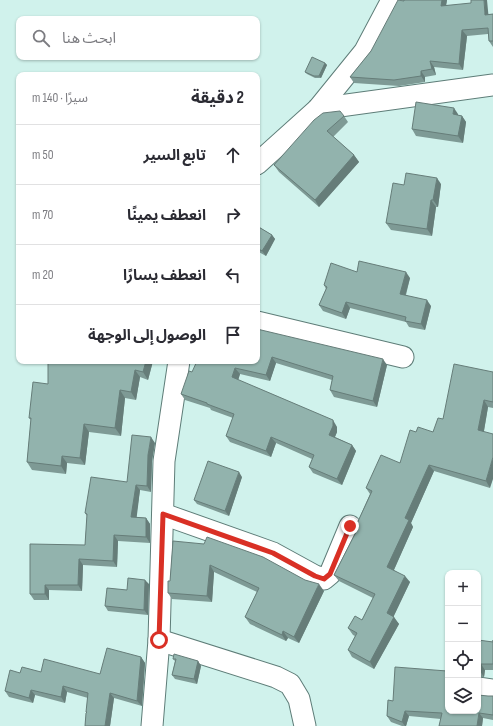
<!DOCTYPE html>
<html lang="ar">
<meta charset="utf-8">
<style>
:root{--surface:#fff;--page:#f2f2f3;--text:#2b2b33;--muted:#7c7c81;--line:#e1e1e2}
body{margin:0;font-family:"Sofia Sans Condensed","Noto Sans Arabic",sans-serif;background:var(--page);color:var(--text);direction:rtl}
.controls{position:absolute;right:12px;bottom:12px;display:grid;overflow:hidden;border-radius:8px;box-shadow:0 1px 3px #0004}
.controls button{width:36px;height:36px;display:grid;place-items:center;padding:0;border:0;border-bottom:1px solid var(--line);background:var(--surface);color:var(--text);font:20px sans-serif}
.stop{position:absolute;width:12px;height:12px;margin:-9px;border:3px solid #d93025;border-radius:50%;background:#fff}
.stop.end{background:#d93025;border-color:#fff;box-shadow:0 1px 4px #0008}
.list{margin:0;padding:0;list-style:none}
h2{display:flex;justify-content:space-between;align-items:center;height:52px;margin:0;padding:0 16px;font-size:17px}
h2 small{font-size:13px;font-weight:400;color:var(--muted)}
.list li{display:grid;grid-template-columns:26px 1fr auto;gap:12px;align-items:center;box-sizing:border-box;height:60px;padding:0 16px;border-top:1px solid var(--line)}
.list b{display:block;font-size:15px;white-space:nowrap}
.list em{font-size:13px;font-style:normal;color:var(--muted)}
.icon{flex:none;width:22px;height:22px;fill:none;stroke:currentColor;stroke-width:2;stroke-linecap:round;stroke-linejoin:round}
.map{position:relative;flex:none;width:493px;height:726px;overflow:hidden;direction:ltr}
.search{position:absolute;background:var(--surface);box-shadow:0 1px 3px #0004;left:16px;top:16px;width:244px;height:44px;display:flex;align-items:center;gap:10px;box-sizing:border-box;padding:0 14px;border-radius:8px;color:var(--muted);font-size:15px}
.panel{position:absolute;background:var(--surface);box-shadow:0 1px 3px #0004;left:16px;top:72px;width:244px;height:292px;border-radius:8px;direction:rtl}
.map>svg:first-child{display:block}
</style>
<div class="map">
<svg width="493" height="726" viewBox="0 0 493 726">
<rect width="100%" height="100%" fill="#d0f2ec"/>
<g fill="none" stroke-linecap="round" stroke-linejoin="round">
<g stroke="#5e7d78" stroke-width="23">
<g id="minor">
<path d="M318 109 493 85"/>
<path d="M257 164 318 109 365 51 392 0"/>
<path d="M257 322 403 357"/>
<path d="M163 514 273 553 315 576 324 579 330 574 350 526"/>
<path d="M159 640 276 677 290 684 299 699 305 726"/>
<path d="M478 688 493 690"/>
<path d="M152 726 159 640 164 461 179 361"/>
</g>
</g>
<use href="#minor" stroke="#fff" stroke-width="21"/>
</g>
<g fill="#7e9a95">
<path d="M404 0H447L446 5 489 14H493V47L489 41 488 34 467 36 463 70 434 67 436 75 425 77V82L399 86 354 83 350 77 371 51Z"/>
<path d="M325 63 327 65 321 78H315L307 74 305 72Z"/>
<path d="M458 114V115L462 116 466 122 463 143 416 136 412 129Z"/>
<path d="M344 116 348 122 333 137 354 155 359 162 319 207 279 172 274 165Z"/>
<path d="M441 184 438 207H436L432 236 391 230 386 223 404 185Z"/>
<path d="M257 226 272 235 275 239 266 256 257 251Z"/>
<path d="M357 272 410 278 406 295 431 306 425 330 409 327 406 322 350 308 346 319 323 311 319 305 326 289 324 285Z"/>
<path d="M257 329 387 365 377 407 334 397 330 390 332 380 276 363 270 381 240 374 238 380 337 427V432L335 437 352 445 356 451 342 485 313 473 309 467 312 459 276 443 271 457 230 442 226 436 233 418 211 410 210 408 185 400 181 394 192 372Z"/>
<path d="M48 361H153L148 380 140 377 136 400 125 398 121 436 89 432 85 465 67 463 66 474 32 470 27 462 31 420 29 418 48 384Z"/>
<path d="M493 372V408L488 407 484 431 490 488 434 471 411 523 413 527 394 570 410 582 393 617 399 624 374 669 352 657 348 650 355 636 353 635 348 628 362 620 373 598 339 581 334 575 355 533 354 530 370 494 366 488 400 463 416 432H433L443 419Z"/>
<path d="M155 443 152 461 151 492 140 490 136 517 146 518 150 524V543L118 541 117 567 83 565 82 591 49 590V600H34L30 594 85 545 87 516 85 513 127 482Z"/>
<path d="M242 477 229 516 197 504 194 500Z"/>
<path d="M173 541 324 591 299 643 288 638 286 641 250 624 245 617 257 592 214 572 212 602 172 599 168 593 170 581Z"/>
<path d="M149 584 148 615 108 611 105 606Z"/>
<path d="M478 640 493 642V640V670H485L484 677H478Z"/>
<path d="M141 657 145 663 142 706 114 698 110 726H85L88 698 67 692 65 703 35 695 33 703 9 697 5 691 20 673 41 672 100 674Z"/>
<path d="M173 659 198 661 201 666 197 684 175 679 172 675 175 661Z"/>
<path d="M488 696H493V720L483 718 482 726H439L441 719 409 716 406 726H402L391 722 387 716 388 700 448 711Z"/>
</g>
<g fill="#667d79">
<path d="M442 0H447L445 12 441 6Z"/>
<path d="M484 0H487L489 21 485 15Z"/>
<path d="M462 30 467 36 463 70 459 64Z"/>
<path d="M430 61 434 67 436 75 432 69Z"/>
<path d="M325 63 327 65 321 78 319 76Z"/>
<path d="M421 71 425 77V82L421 76Z"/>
<path d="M454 108 458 114V121L453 114Z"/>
<path d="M462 116 466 122 463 143 458 136Z"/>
<path d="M354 155 359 162 319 207 315 200Z"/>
<path d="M437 178 441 184 438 207 433 200Z"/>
<path d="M431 200 436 207 432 236 427 229Z"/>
<path d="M272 235 275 239 266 256 262 251Z"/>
<path d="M406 272 410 278 404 300 400 294Z"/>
<path d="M427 300 431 306 425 330 421 324Z"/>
<path d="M346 302 350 308 346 319 342 313Z"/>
<path d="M272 357 276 363 270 381 266 375Z"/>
<path d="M383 359 387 365 377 407 373 401Z"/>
<path d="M146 361H153L148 380 143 372Z"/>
<path d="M235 368 240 374 237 384 232 377Z"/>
<path d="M135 370 140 377 136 400 131 392Z"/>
<path d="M120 390 125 398 121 436 115 428Z"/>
<path d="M484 400 488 407 483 436 478 430Z"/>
<path d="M333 420 337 427V432L333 441 329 435Z"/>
<path d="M84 424 89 432 85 465 80 458Z"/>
<path d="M151 437 155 443 152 461 151 492 147 486 148 455Z"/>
<path d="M271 437 276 443 271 457 266 451Z"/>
<path d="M352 445 356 451 342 485 337 479Z"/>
<path d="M62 456 67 463 66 474 61 466Z"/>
<path d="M493 457V479L490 488 486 481Z"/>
<path d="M429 465 434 471 411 523 413 527 392 574 387 567 405 518Z"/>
<path d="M239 472 242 477 229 516 225 511Z"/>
<path d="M136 485 140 490 136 523 131 517Z"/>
<path d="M146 518 150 524V543L146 537Z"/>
<path d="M114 535 118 541 117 567 113 561Z"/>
<path d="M79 559 83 565 82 591 78 585Z"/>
<path d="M210 565 214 572 212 602 207 596Z"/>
<path d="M405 576 410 582 392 620 387 613Z"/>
<path d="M145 580 149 584 148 615 144 610Z"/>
<path d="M319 584 324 591 299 643 294 637Z"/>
<path d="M45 585 49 590V600L45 594Z"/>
<path d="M394 617 399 624 374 669 370 662Z"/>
<path d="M283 631 288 638 286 641 282 635Z"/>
<path d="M141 657 145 663 142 706 137 701Z"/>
<path d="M198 661 201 666 197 684 194 679Z"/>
<path d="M481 664 485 670 484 677 480 671Z"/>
<path d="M63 686 67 692 65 703 61 697Z"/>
<path d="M31 690 35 695 33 703 29 698Z"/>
<path d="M110 693 114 698 110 726H105Z"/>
<path d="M405 711 409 716 406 726H405L402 722Z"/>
<path d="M479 713 483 718 482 726H477Z"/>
</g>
<g fill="#92b3ad" stroke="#667d79">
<path d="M398 0 404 1V0H442L441 6 471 3V0H484L485 15 493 14V41H489L488 28 462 30 459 64 430 61 432 69 421 71V76L394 80 350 77 371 51Z"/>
<path d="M312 57 325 63 319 76H314L305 72Z"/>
<path d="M416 102 454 108 453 114 462 116 458 136 412 129Z"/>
<path d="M340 111 344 116 327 131 354 155 315 200 274 165 314 120 323 113Z"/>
<path d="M406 173 437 178 433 200H431L427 229 386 223 393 183 404 185Z"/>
<path d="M257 226 272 235 262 251 257 248Z"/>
<path d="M359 261 406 272 400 294 427 300 421 324 405 321 406 317 346 302 342 313 319 305 327 287 324 285 331 263 357 272Z"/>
<path d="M257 329 383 359 373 401 330 390 333 376 272 357 266 375 235 368 232 377 333 420V426L329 435 352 445 337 479 309 467 314 455 271 437 266 451 226 436 234 414 207 404V403L181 394 189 371 192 372 197 361H257Z"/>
<path d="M48 361H146L143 372 135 370 131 392 120 390 115 428 84 424 80 458 62 456 61 466 27 462 31 418H29L33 382 48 384Z"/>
<path d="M454 364 493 372V402L484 400 478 430 493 434V457L486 481 429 465 405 518 409 520 387 567 405 576 387 613 394 617 370 662 348 650 357 633 348 628 355 616 362 620 375 594 334 575 356 532 354 530 372 491 366 488 381 455 400 463 410 430 416 432 418 427 433 432 438 418 443 419Z"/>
<path d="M132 435 151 437 148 455 147 486 136 485 131 517 146 518V537L114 535 113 561 79 559 78 585H45V594H30V544L85 545 87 514 85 513 91 477 127 482Z"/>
<path d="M208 461 239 472 225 511 194 500Z"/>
<path d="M207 537 263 557 305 580 319 584 294 637 283 631 282 635 245 617 259 588 210 565 207 596 168 593V581H170L173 541 204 544Z"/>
<path d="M128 578 145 580 144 610 105 606 107 588 127 590Z"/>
<path d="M478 640 493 642V640V664H481L480 671H478Z"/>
<path d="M107 648 141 657 137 701 110 693 105 726H85L86 713 87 712H86L88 693 63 686 61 697 31 690 29 698 5 691 10 670 20 673 22 667 41 672 44 659 100 674Z"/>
<path d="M174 654 198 661 194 679 172 675 176 659H173Z"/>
<path d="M448 663V711H478V695L488 696H493V715L479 713 477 726H439L442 713 405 711 402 722 387 716 388 700 393 701 395 667 447 671Z"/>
</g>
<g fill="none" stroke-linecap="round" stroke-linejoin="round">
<path stroke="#d93025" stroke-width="5" d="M159 640 163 514 273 553 315 576 324 579 330 574 350 526"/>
</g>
</svg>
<div class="controls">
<button>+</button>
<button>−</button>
<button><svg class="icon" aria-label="locate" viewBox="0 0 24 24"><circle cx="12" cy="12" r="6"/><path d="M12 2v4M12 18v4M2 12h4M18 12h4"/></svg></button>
<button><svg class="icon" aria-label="layers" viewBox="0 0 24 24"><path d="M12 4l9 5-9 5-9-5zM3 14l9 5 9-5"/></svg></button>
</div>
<div class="stop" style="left:159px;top:640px"></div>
<div class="stop end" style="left:350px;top:526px"></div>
<div class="search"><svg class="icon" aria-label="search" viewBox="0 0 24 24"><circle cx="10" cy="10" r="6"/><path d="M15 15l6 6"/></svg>ابحث هنا</div>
<section class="panel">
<h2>2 دقيقة<small>سيرًا · 140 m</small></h2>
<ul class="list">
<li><svg class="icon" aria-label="ahead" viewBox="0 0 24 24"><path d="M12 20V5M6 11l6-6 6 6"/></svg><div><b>تابع السير</b></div><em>50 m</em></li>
<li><svg class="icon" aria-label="right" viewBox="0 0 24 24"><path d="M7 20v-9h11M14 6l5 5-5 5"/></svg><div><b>انعطف يمينًا</b></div><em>70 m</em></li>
<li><svg class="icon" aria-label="left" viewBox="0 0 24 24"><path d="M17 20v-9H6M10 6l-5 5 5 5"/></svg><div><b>انعطف يسارًا</b></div><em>20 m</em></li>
<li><svg class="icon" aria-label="arrive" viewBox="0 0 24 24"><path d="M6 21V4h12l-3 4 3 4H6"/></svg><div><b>الوصول إلى الوجهة</b></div></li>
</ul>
</section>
</div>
